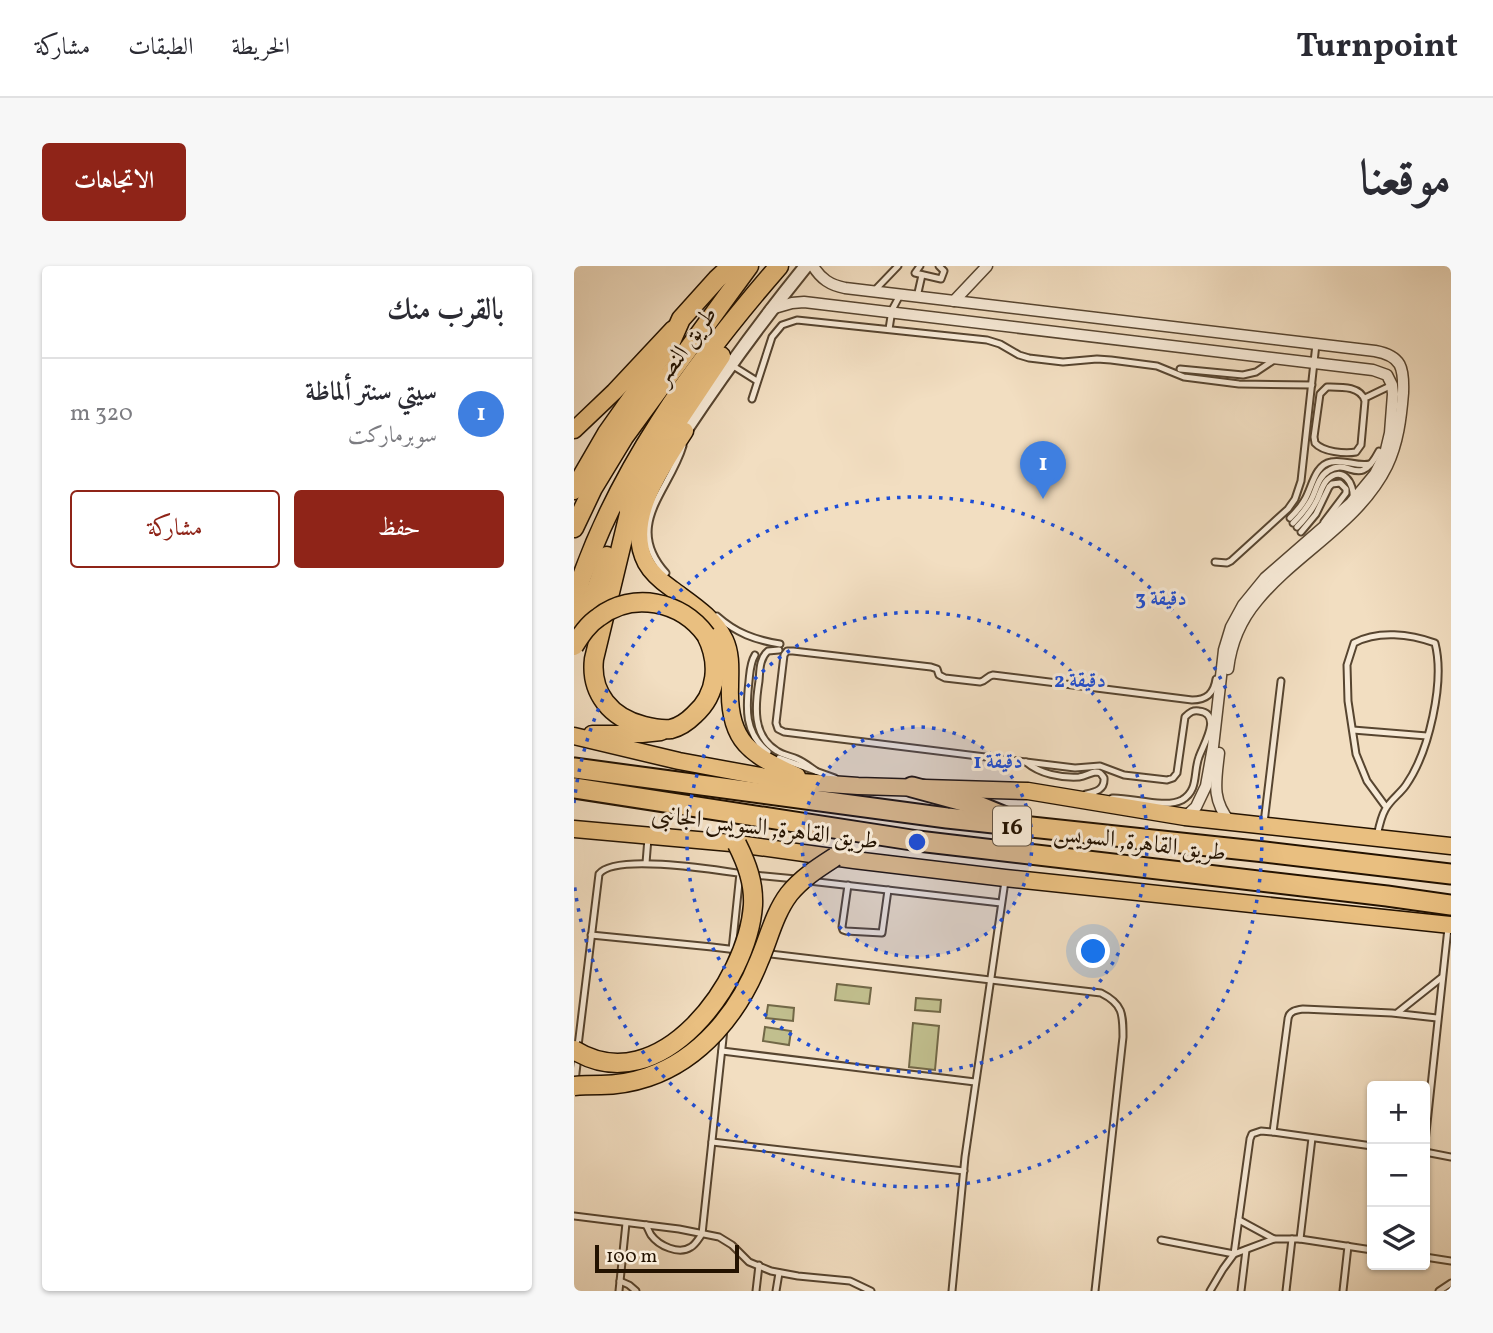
<!DOCTYPE html>
<html lang="ar">
<meta charset="utf-8">
<style>
:root{--surface:#fff;--page:#f7f7f7;--text:#2b2b33;--muted:#7c7c81;--line:#e1e1e2;--accent:#8f2418}
body{margin:0;font-family:Vollkorn,Amiri,serif;background:var(--page);color:var(--text);direction:rtl}
.controls{position:absolute;right:21px;bottom:21px;display:grid;overflow:hidden;border-radius:7px;box-shadow:0 2px 5px #0004}
.controls button{width:63px;height:63px;display:grid;place-items:center;padding:0;border:0;border-bottom:2px solid var(--line);background:var(--surface);color:var(--text);font:35px sans-serif}
.scale{position:absolute;left:21px;bottom:18px;width:144px;box-sizing:border-box;padding-left:7px;border:4px solid #231200;border-top:0;font-size:19px;line-height:24px;white-space:nowrap;color:#231200;-webkit-text-stroke:5px #f7ead7;paint-order:stroke}
.you{position:absolute;left:520px;top:686px;width:24px;height:24px;margin:-18px;border:5px solid #fff;border-radius:50%;background:#1a73e8;box-shadow:0 0 0 10px #1a73e833}
.badge{display:grid;place-items:center;width:46px;height:46px;border-radius:50%;background:var(--accent);color:#fff;font-size:23px;font-weight:700}
.pin{position:absolute;translate:-50% -58px;filter:drop-shadow(0 2px 4px #0008)}
.pin::after{content:'';position:absolute;top:37px;width:24px;height:21px;background:inherit;clip-path:polygon(0 0,100% 0,50% 100%)}
.list{margin:0;padding:0;list-style:none}
h2{display:flex;justify-content:space-between;align-items:center;height:91px;margin:0;padding:0 28px;font-size:30px}
h2 small{font-size:23px;font-weight:400;color:var(--muted)}
.list li{display:grid;grid-template-columns:46px 1fr auto;gap:21px;align-items:center;box-sizing:border-box;height:112px;padding:0 28px;border-top:2px solid var(--line)}
.list b{display:block;font-size:26px;white-space:nowrap}
.list p{margin:0;font-size:23px;white-space:nowrap;color:var(--muted)}
.list em{font-size:23px;font-style:normal;color:var(--muted)}
.actions{display:flex;gap:14px;padding:21px 28px}
.actions a{flex:1;padding:16px 0;border:2px solid var(--accent);border-radius:7px;text-align:center;font-size:24px;color:var(--accent)}
.actions .main{background:var(--accent);color:#fff}
.icon{flex:none;width:38px;height:38px;fill:none;stroke:currentColor;stroke-width:2;stroke-linecap:round;stroke-linejoin:round}
.map{position:relative;flex:none;width:877px;height:1025px;overflow:hidden;direction:ltr;border-radius:7px}
header{display:flex;align-items:center;gap:42px;box-sizing:border-box;height:98px;padding:0 35px;background:var(--surface);border-bottom:2px solid var(--line)}
header strong{font-size:33px}
nav{display:flex;gap:38px;margin-inline-start:auto;font-size:24px}
.intro{display:flex;align-items:center;justify-content:space-between;box-sizing:border-box;height:168px;padding:0 42px}
h1{margin:0;font-size:49px}
.button{padding:18px 32px;border-radius:7px;background:var(--accent);color:#fff;font-size:24px;font-weight:700}
main{display:flex;gap:42px;padding:0 42px}
aside{flex:1;background:var(--surface);border-radius:7px;box-shadow:0 2px 5px #0004}
.map>svg:first-child{display:block}
</style>
<header>
<strong>Turnpoint</strong>
<nav><a>الخريطة</a><a>الطبقات</a><a>مشاركة</a></nav>
</header>
<div class="intro"><h1>موقعنا</h1><a class="button">الاتجاهات</a></div>
<main>
<div class="map">
<svg width="877" height="1025" viewBox="0 0 877 1025">
<rect width="100%" height="100%" fill="#f2dec1"/>
<filter id="stains"><feTurbulence type="fractalNoise" baseFrequency=".00286" numOctaves="4"/><feColorMatrix values="0 0 0 0 .2 0 0 0 0 .09 0 0 0 0 .02 0 0 0 .5 -.17"/></filter>
<radialGradient id="worn" r=".72"><stop offset=".6" stop-color="#630" stop-opacity="0"/><stop offset="1" stop-color="#630" stop-opacity=".3"/></radialGradient>
<g fill="#c1bf8e" stroke="#726847" stroke-width="2">
<path d="M263 718 297 722 295 738 261 734Z"/>
<path d="M342 732 367 734 366 746 341 744Z"/>
<path d="M194 739 220 742 219 755 192 752Z"/>
<path d="M339 757 365 760 361 804 335 801Z"/>
<path d="M191 761 217 765 215 779 189 775Z"/>
</g>
<g fill="none" stroke-linecap="round" stroke-linejoin="round">
<g stroke="#574530" stroke-width="9">
<g id="service">
<path d="M346 0 341 7 367 13 370 5 365 0"/>
<path d="M300 25 324 0"/>
<path d="M343 31 348 9"/>
<path d="M315 63 318 44 326 29"/>
<path d="M156 98 183 115"/>
<path d="M606 103 669 109 682 106 700 94"/>
<path d="M753 121C767 121 787 120 791 135L787 179 782 186C771 188 749 186 741 177L740 171 746 128Z"/>
<path d="M791 132 818 119"/>
<path d="M178 133 198 71 208 59 223 54 413 74 426 78 445 89 455 92 489 96 523 93 537 94 583 100 610 111 665 118 738 119"/>
<path d="M716 252C721 247 726 242 730 235 738 223 740 199 757 196 770 193 783 201 796 198"/>
<path d="M719 257C726 250 732 243 737 234 742 225 744 211 754 205 776 190 784 225 805 185"/>
<path d="M723 261C731 253 738 244 743 234 746 228 748 219 753 214 768 199 781 217 779 233"/>
<path d="M727 266 742 248 755 221 758 218 766 217 772 223V227L750 256"/>
<path d="M641 296 653 297 657 295 714 243 721 233 727 215 742 78"/>
<path d="M92 307C49 259 95 226 109 180"/>
<path d="M143 350C162 367 181 374 206 378"/>
<path d="M205 384 194 385C185 393 186 405 185 415 181 440 178 470 203 485 209 489 216 490 223 493 230 496 236 501 242 505"/>
<path d="M181 389C176 397 176 406 175 415 172 442 170 467 194 486"/>
<path d="M779 464 853 470"/>
<path d="M205 492 261 512"/>
<path d="M452 496C466 508 487 512 505 511 511 510 516 507 521 506 527 506 527 508 530 512 531 524 521 526 512 528"/>
<path d="M538 532C557 531 591 543 608 534 625 524 619 507 625 491 629 479 649 448 625 445 619 444 616 446 611 451L603 507 599 512 593 514 550 509 526 500 501 502 210 466 204 463 202 457 210 389 213 385H219L357 401 363 403 365 409 371 412 406 416C412 415 413 410 419 409L618 434C633 434 640 427 642 413"/>
<path d="M690 557 707 415"/>
<path d="M803 570C805 561 807 551 811 544 816 534 826 528 832 519 855 486 871 416 861 377 836 368 804 364 780 377L773 399 774 435 782 488 793 515 812 541"/>
<path d="M72 597 74 572"/>
<path d="M180 609 222 613"/>
<path d="M235 615 427 637"/>
<path d="M274 619 268 661 269 664 272 665 308 667 314 624"/>
<path d="M17 669 138 681 527 727C549 738 549 748 549 771L521 1025"/>
<path d="M158 684 166 607"/>
<path d="M823 747 867 712"/>
<path d="M4 780 25 608C41 587 143 604 170 608"/>
<path d="M148 785 401 816"/>
<path d="M1 815 4 790"/>
<path d="M699 866 714 753C715 745 722 744 729 743L818 747 863 752"/>
<path d="M138 876 390 905"/>
<path d="M851 876 874 662"/>
<path d="M851 886 877 891"/>
<path d="M0 950 105 963 145 971 158 979 175 996 197 1005 224 1010 276 1015 297 1025"/>
<path d="M665 954 700 973"/>
<path d="M72 959C74 962 75 966 77 969 85 980 105 989 117 981 122 978 125 972 128 968L150 763"/>
<path d="M726 973 738 872"/>
<path d="M587 974 660 988 700 973H726L798 984"/>
<path d="M851 991 877 995"/>
<path d="M46 1015 55 1019 62 1025"/>
<path d="M45 1025 52 957"/>
<path d="M182 1025 185 999"/>
<path d="M202 1025 205 1007"/>
<path d="M378 1025 391 891 431 615"/>
<path d="M636 1025 649 1003 660 988 676 873 678 868 687 865 699 866 798 880"/>
<path d="M667 1025 672 984"/>
<path d="M712 1025 718 973"/>
<path d="M769 1025 774 980"/>
<path d="M865 1025 877 1017"/>
</g>
</g>
<g stroke="#574530" stroke-width="13">
<g id="minor">
<path d="M239 0C247 13 256 19 271 22L801 85C828 90 830 102 829 127 827 152 824 177 813 200 785 257 722 287 683 335 667 354 657 378 654 403"/>
<path d="M380 35 413 0"/>
<path d="M197 43 218 37 230 36 799 104 813 109 818 119 819 128 816 167 811 188 801 208 777 237 691 312 669 339 657 361 650 384 639 481 632 520 622 541 611 551"/>
<path d="M645 487C642 515 637 533 656 556"/>
</g>
</g>
<g stroke="#574530" stroke-width="16">
<path id="tertiary" d="M111 165C149 108 189 53 232 0"/>
</g>
<g stroke="#231200" stroke-width="19">
<g id="primary">
<path d="M0 164 40 126 99 63"/>
<path d="M111 165C89 200 49 254 72 297 78 308 88 316 98 323 118 338 140 351 151 374 158 389 156 406 156 421 154 476 177 489 223 510"/>
<path d="M18 468H68L87 466"/>
<path d="M0 470 105 495 213 515 284 520 454 525 611 551 877 580"/>
<path d="M0 563 157 577 280 594 431 612 877 659"/>
</g>
</g>
<g stroke="#231200" stroke-width="21">
<g id="trunk">
<path d="M0 224 33 167 96 78 107 53 143 13 157 0"/>
<path d="M59 231 20 393C16 427 37 452 70 460 78 462 88 464 97 463 105 461 114 455 120 449 144 428 146 396 132 369"/>
<path d="M54 242 85 183 147 90"/>
<path d="M0 262 19 222 50 171 175 0"/>
<path d="M0 334C40 207 119 99 205 0"/>
<path d="M0 354C20 338 26 313 33 290"/>
</g>
</g>
<g stroke="#231200" stroke-width="23">
<g id="motorway">
<path d="M0 502 373 552 691 586 877 608"/>
<path d="M338 521 397 537 436 553"/>
<path d="M0 522 344 575 813 630 877 639"/>
</g>
</g>
<use href="#service" stroke="#f7ead7" stroke-width="5"/>
<use href="#minor" stroke="#f7ead7" stroke-width="10"/>
<use href="#tertiary" stroke="#f7ead7" stroke-width="12"/>
<use href="#primary" stroke="#e9bf80" stroke-width="16"/>
<use href="#trunk" stroke="#e9bf80" stroke-width="18"/>
<use href="#motorway" stroke="#e9bf80" stroke-width="19"/>
<g stroke="#231200" stroke-width="21" stroke-linecap="butt">
<g id="trunk-bridge">
<path d="M0 380C7 369 14 358 25 351 59 325 107 335 132 369"/>
<path d="M0 784C86 837 174 715 179 639 180 617 173 598 163 578"/>
<path d="M0 820C9 819 18 819 27 819 43 819 59 816 74 811 127 793 165 746 185 695 195 672 200 648 215 628 228 612 244 602 261 591"/>
</g>
</g>
<use href="#trunk-bridge" stroke="#e9bf80" stroke-width="18"/>
</g>
<circle cx="343" cy="576" r="115" fill="#1d4ed8" fill-opacity=".12"/>
<g fill="none" stroke="#1d4ed8" stroke-width="3.5" stroke-dasharray="3.5 7">
<circle cx="343" cy="576" r="115"/>
<circle cx="343" cy="576" r="230"/>
<path d="M0 537A345 345 0 1 1 0 615"/>
</g>
<g text-anchor="middle" stroke-width="6" stroke-linejoin="round" paint-order="stroke">
<rect fill="#f7ead7" stroke="#635340" stroke-width="2" x="419" y="540.5" width="38" height="39" rx="5"/>
<g font-size="23" font-weight="bold" fill="#231200">
<text x="438" y="568">16</text>
</g>
<g font-size="24" fill="#231200" stroke="#f7ead7">
<text transform="translate(111 79) rotate(-54)" y="8">طريق النصر</text>
<text transform="translate(191 561) rotate(7)" y="8">طريق القاهرة, السويس الجانبى</text>
<text transform="translate(566 576) rotate(7)" y="8">طريق القاهرة, السويس</text>
</g>
</g>
<circle cx="343" cy="576" r="10" fill="#1d4ed8" stroke="#f7ead7" stroke-width="3.5"/>
<g font-size="21" text-anchor="middle" font-weight="bold" fill="#1d4ed8" stroke="#f7ead7" stroke-width="6" stroke-linejoin="round" paint-order="stroke">
<text x="587" y="339">3 دقيقة</text>
<text x="506" y="421">2 دقيقة</text>
<text x="424" y="502">1 دقيقة</text>
</g>
<rect width="100%" height="100%" filter="url(#stains)"/>
<rect width="100%" height="100%" fill="url(#worn)"/>
</svg>
<div class="controls">
<button>+</button>
<button>−</button>
<button><svg class="icon" aria-label="layers" viewBox="0 0 24 24"><path d="M12 4l9 5-9 5-9-5zM3 14l9 5 9-5"/></svg></button>
</div>
<div class="scale">100 m</div>
<div class="you"></div>
<div class="pin badge" style="left:469px;top:233px;background:#3f7fe0">1</div>
</div>
<aside>
<h2>بالقرب منك<small></small></h2>
<ul class="list">
<li><span class="badge" style="background:#3f7fe0">1</span><div><b>سيتي سنتر ألماظة</b><p>سوبرماركت</p></div><em>320 m</em></li>
</ul>
<div class="actions"><a class="main">حفظ</a><a>مشاركة</a></div>
</aside>
</main>
